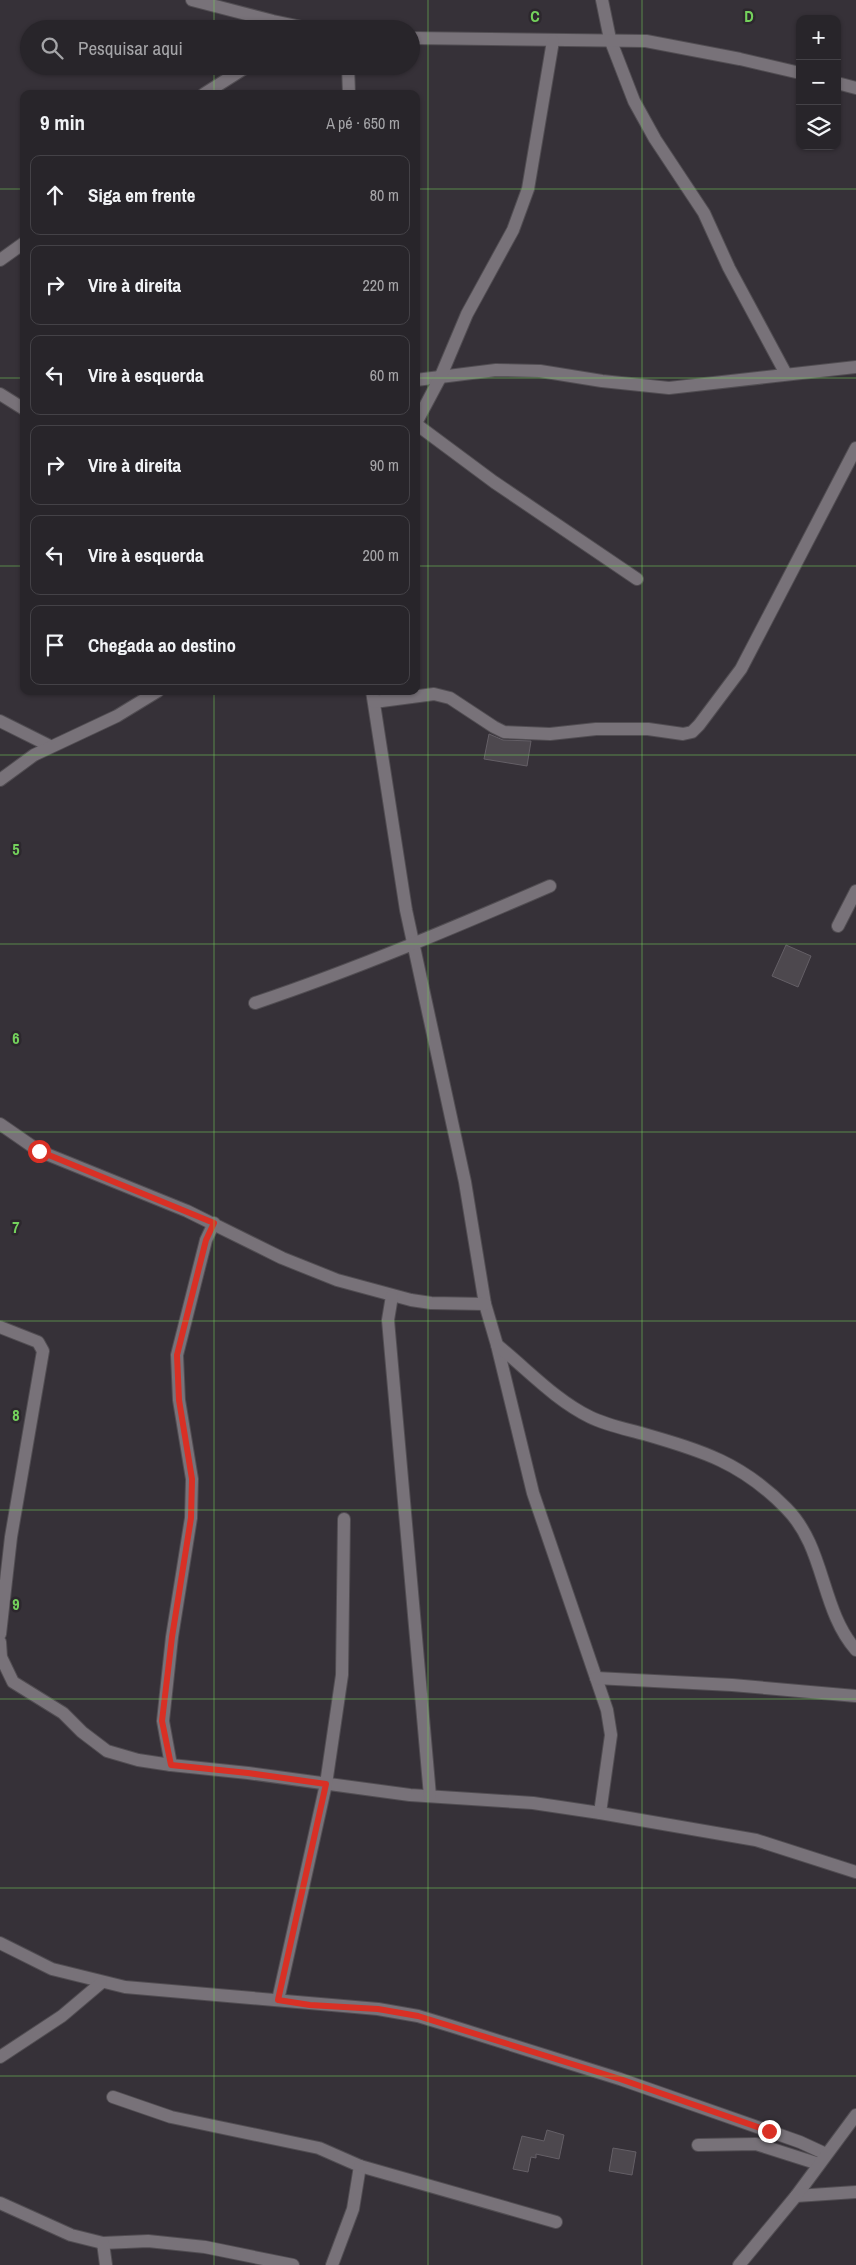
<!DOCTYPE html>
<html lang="pt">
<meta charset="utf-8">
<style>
:root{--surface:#28252a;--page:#302d32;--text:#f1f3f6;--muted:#a5a5a8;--line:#444247}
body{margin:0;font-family:"Archivo Narrow",sans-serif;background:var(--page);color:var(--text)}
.controls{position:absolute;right:15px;top:15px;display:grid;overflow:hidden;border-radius:10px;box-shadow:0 1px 4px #0004}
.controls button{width:45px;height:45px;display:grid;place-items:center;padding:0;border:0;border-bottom:1px solid var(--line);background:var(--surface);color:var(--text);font:25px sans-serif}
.stop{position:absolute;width:15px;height:15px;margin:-11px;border:4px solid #d93025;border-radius:50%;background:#fff}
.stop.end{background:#d93025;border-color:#fff;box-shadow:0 1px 5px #0008}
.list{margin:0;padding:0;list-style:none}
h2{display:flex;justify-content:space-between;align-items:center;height:65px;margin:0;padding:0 20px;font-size:21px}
h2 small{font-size:16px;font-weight:400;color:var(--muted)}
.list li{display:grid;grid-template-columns:32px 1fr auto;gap:15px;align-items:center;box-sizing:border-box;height:80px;margin:0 10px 10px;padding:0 10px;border:1px solid var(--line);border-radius:10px}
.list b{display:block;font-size:19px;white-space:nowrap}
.list em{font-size:16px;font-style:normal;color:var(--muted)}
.icon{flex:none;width:28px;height:28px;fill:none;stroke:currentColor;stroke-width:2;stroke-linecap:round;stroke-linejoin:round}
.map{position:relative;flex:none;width:856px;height:2265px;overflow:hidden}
.search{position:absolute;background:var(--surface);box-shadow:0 1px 4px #0004;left:20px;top:20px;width:400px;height:55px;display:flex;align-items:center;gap:12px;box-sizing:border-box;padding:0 18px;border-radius:28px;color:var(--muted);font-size:19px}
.panel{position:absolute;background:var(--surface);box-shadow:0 1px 4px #0004;left:20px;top:90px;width:400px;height:605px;border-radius:10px}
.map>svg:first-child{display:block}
</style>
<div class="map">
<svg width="856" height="2265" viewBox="0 0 856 2265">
<rect width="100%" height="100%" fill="#363138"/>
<g fill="#4d484e" stroke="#645f66">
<path d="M489 734 503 740 531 741 527 766 484 759Z"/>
<path d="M786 945 811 956 798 987 772 976Z"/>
<path d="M547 2130 564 2135 559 2159 536 2154V2158L531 2157 528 2172 513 2169 522 2136 544 2141Z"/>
<path d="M613 2148 636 2152 632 2175 609 2171Z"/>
</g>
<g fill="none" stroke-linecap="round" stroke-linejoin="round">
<g stroke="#514d52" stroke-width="14">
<g id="minor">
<path d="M192 0 273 21 311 29"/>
<path d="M602 0 610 39 634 101 655 139 704 213 729 268 786 374"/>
<path d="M411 38 646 41 740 59 800 73"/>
<path d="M348 66 349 94"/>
<path d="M837 83 856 88"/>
<path d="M204 94 248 66"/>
<path d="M0 260 24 243"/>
<path d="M416 380 496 370 540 371 602 381 669 388 856 367"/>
<path d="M0 394 24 409"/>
<path d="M416 423 440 378 467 314 513 230 528 189 553 41"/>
<path d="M416 424 494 482 637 579"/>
<path d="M372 691 406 910 465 1182 485 1304 497 1345 533 1493 607 1710 611 1735 600 1813"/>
<path d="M374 702 434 694 450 698 494 727 504 732 550 734 596 729H648L683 734 692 732 699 725 741 669 856 448"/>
<path d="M0 721 50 746"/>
<path d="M0 780 34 755 117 716 158 691"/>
<path d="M838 926 856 891"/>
<path d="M255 1003C356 969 453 928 550 886"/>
<path d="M0 1124 39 1151 187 1211 282 1258 337 1280 411 1300 431 1303 485 1304"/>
<path d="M214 1223 206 1240 177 1355 179 1400 192 1479 191 1518 172 1637 163 1721 171 1765 248 1773 410 1795 533 1803 600 1813 756 1840 856 1872"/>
<path d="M392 1296 388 1320 430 1796"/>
<path d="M0 1327 38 1342 43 1351 11 1537 0 1634"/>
<path d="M497 1345C527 1369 555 1400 590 1417 606 1425 626 1429 644 1434 703 1451 742 1463 786 1508 826 1548 820 1609 856 1650"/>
<path d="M0 1642 1 1657 13 1682 63 1713 82 1732 107 1751 138 1760 171 1765"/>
<path d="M596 1678 732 1685 856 1696"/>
<path d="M0 1943 52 1969 125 1987 378 2009 418 2016 451 2026 620 2079 800 2142 826 2154"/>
<path d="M278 2000 326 1784 342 1675 344 1519"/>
<path d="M0 2057 62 2016 101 1983"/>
<path d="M113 2097 171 2117 319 2148 360 2166 353 2209 332 2265"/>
<path d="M698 2145 756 2144 819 2164"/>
<path d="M360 2166 556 2222"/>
<path d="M796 2196 856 2192"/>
<path d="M0 2203 71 2235 103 2243 148 2241 205 2247 293 2265"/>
<path d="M103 2243 106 2265"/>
<path d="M739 2265 796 2196 856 2115"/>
</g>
</g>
<use href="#minor" stroke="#787279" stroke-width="12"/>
</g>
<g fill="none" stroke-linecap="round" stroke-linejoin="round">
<path stroke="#d93025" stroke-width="6" d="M39 1151 214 1223 206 1240 177 1355 179 1400 192 1479 191 1518 172 1637 162 1721 171 1765 248 1773 326 1784 278 2000 310 2005 378 2009 418 2016 620 2079 769 2131"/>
</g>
<path fill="none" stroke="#74d25c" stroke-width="1" stroke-opacity="0.55" d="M214 0V29M428 0V2265M642 0V2265M214 66V94M0 189H24M416 189H856M0 378H24M416 378H856M0 566H24M416 566H856M214 691V2265M0 755H856M0 944H856M0 1132H856M0 1321H856M0 1510H856M0 1699H856M0 1888H856M0 2076H856"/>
<g font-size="16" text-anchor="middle" font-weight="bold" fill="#74d25c" stroke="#2c272d" stroke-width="5" stroke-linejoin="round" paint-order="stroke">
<text x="535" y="22">C</text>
<text x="749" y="22">D</text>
<text x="16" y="855">5</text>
<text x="16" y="1044">6</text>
<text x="16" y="1233">7</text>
<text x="16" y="1421">8</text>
<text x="16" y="1610">9</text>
</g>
</svg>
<div class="controls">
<button>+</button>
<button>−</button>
<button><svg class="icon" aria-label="layers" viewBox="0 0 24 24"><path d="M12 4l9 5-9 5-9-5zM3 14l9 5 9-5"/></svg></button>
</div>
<div class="stop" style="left:39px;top:1151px"></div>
<div class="stop end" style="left:769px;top:2131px"></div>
<div class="search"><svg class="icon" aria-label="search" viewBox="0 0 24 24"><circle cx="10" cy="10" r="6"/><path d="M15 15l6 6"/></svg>Pesquisar aqui</div>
<section class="panel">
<h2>9 min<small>A pé · 650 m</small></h2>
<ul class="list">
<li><svg class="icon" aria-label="ahead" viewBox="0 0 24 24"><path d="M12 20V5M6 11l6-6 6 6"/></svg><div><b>Siga em frente</b></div><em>80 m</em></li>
<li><svg class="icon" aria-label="right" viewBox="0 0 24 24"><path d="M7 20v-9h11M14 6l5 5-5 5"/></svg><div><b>Vire à direita</b></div><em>220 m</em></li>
<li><svg class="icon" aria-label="left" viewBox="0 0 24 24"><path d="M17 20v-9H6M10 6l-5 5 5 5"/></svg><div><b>Vire à esquerda</b></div><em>60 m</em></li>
<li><svg class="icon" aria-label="right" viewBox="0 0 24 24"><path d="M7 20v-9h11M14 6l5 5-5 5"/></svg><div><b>Vire à direita</b></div><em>90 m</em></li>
<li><svg class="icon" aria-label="left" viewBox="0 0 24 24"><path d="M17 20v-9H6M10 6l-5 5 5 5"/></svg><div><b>Vire à esquerda</b></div><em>200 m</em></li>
<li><svg class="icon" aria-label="arrive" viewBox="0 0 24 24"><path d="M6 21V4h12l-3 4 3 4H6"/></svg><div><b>Chegada ao destino</b></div></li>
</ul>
</section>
</div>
